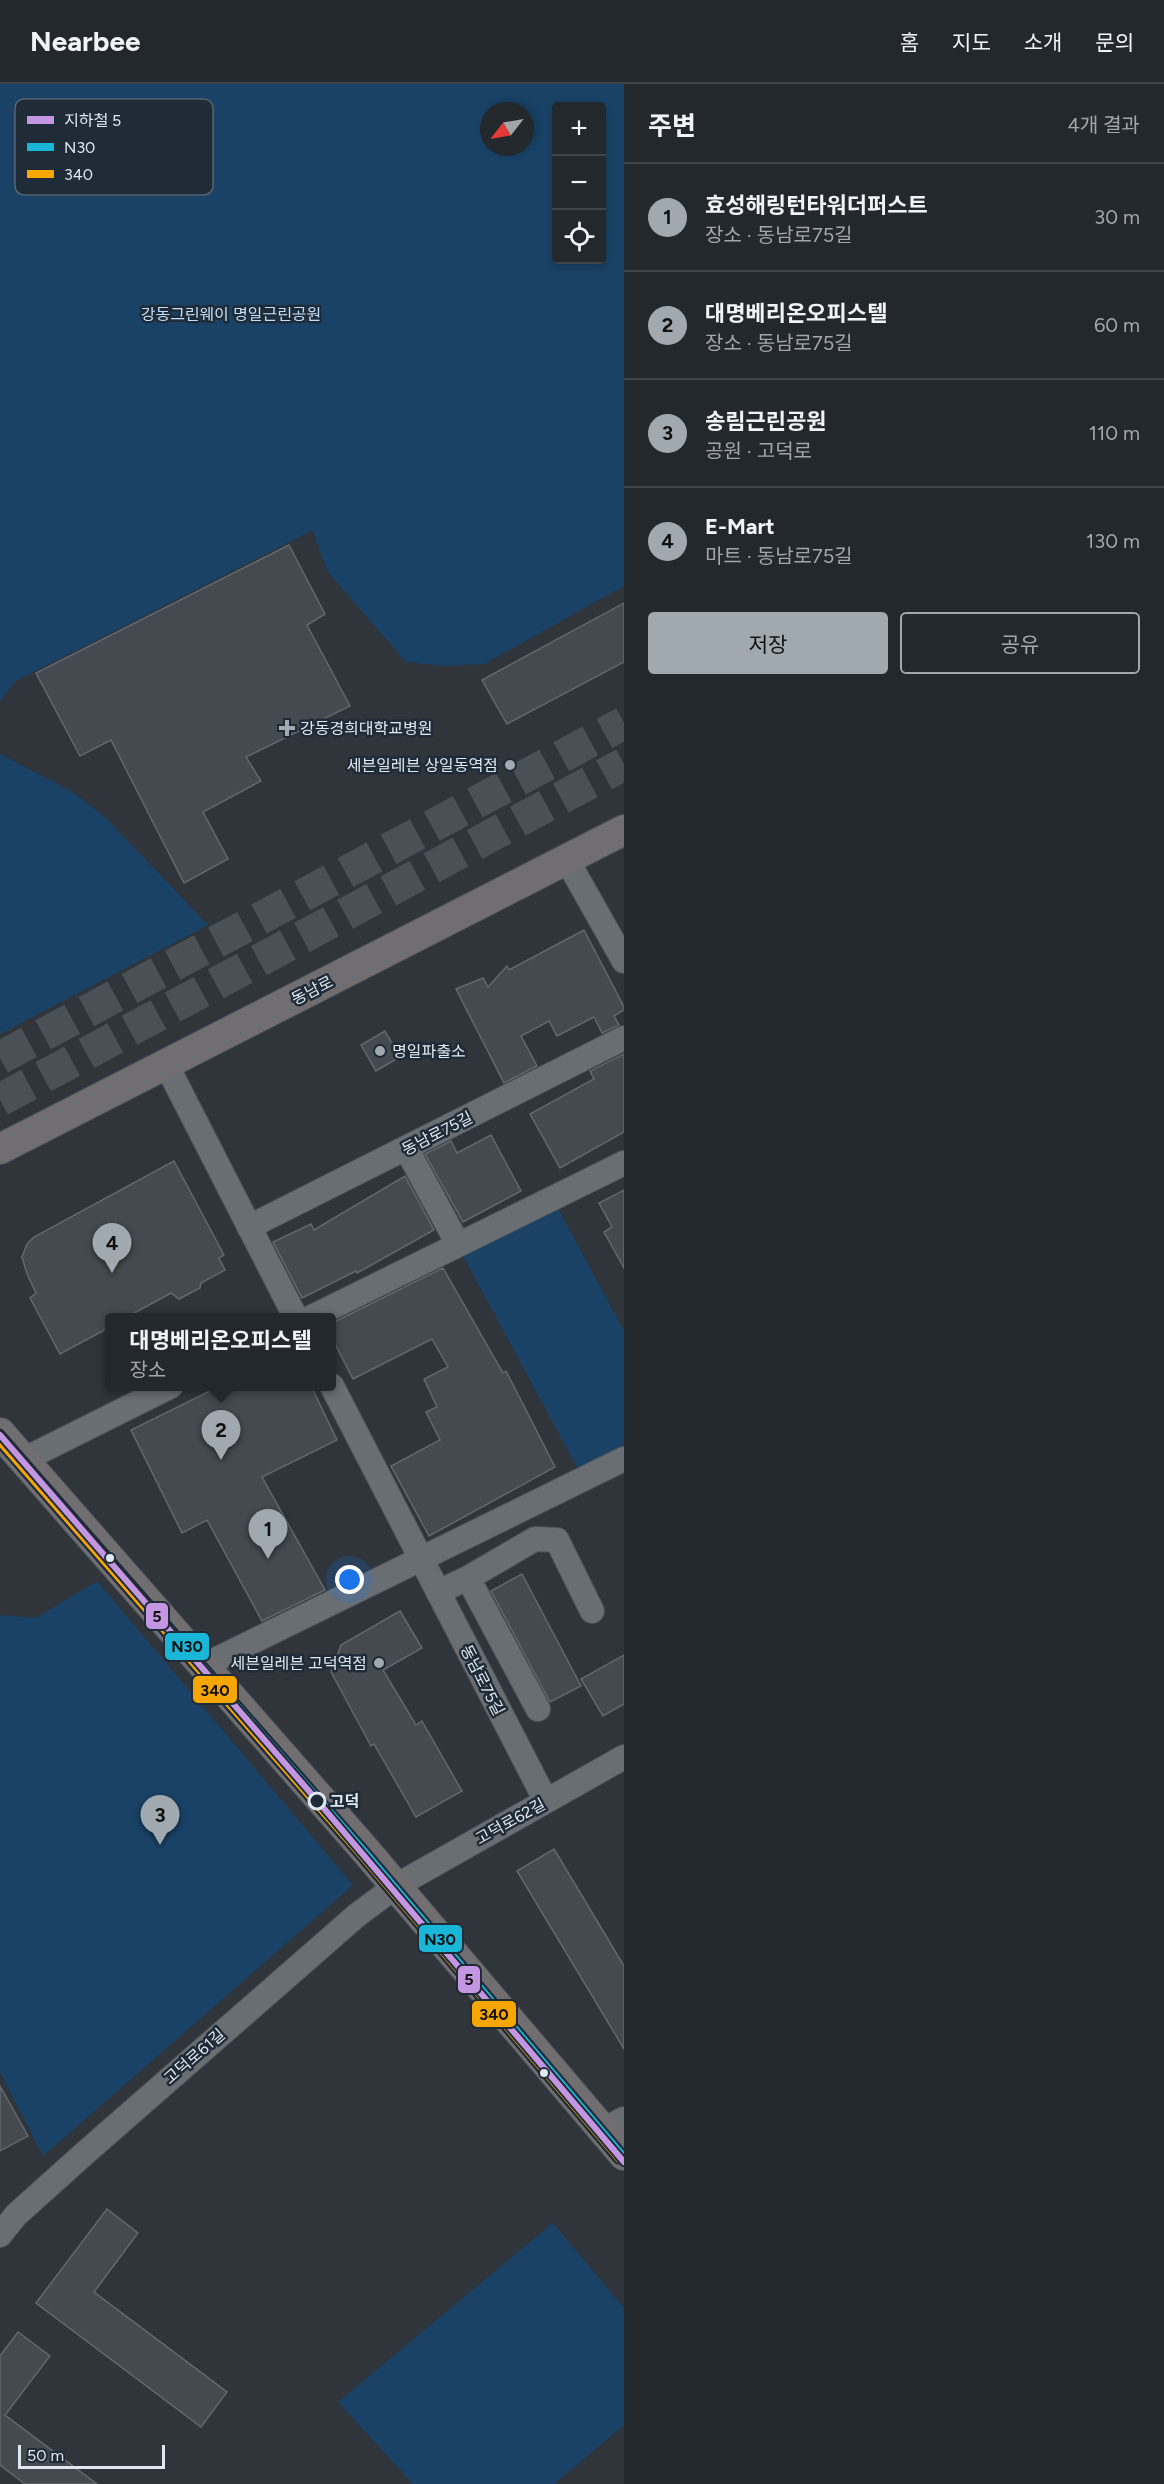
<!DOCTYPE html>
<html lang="ko">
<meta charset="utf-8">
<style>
:root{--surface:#23282c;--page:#2f3438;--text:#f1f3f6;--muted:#a3a6a9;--line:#404448;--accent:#a1a9b0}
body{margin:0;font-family:Figtree,"Noto Sans KR",sans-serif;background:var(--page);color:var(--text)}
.controls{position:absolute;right:18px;top:18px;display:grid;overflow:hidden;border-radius:6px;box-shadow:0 3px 9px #0003}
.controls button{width:54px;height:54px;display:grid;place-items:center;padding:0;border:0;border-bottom:2px solid var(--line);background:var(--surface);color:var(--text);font:30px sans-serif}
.compass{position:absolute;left:480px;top:18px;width:54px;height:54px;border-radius:50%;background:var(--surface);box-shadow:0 3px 9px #0003;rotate:239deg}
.scale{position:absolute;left:18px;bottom:15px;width:147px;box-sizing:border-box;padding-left:6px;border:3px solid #dfe7ef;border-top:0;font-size:16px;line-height:21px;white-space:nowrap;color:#dfe7ef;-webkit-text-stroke:4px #1f2b37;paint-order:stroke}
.you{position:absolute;left:350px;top:1496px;width:21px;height:21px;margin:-15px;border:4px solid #fff;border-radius:50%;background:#1a73e8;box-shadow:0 0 0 9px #1a73e833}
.badge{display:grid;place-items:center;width:39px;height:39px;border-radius:50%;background:var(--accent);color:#111;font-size:20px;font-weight:700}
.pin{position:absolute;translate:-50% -50px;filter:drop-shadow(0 2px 3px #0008)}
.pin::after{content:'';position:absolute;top:32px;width:21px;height:18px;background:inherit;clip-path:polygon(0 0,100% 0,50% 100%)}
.popup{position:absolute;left:105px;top:1229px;width:231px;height:78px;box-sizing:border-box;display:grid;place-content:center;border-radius:6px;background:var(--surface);filter:drop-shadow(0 2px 4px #0005);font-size:20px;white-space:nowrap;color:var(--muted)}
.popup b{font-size:22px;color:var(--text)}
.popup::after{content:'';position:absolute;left:50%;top:100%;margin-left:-12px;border:12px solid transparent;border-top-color:var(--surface)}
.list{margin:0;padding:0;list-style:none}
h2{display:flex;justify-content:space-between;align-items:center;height:78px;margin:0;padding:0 24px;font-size:26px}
h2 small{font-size:20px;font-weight:400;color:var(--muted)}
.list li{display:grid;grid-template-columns:39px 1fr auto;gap:18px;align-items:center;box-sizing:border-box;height:108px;padding:0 24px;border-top:2px solid var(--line)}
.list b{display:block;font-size:22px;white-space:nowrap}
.list p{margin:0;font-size:20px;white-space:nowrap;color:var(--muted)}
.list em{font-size:20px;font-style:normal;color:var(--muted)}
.actions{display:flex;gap:12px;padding:18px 24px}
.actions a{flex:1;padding:14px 0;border:2px solid var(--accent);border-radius:6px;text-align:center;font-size:21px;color:var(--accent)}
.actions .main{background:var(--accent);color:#111}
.icon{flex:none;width:33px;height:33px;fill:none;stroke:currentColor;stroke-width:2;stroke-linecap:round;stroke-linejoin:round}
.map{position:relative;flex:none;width:624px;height:2400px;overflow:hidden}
header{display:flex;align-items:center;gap:36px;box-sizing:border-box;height:84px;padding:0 30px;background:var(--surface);border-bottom:2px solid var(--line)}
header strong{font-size:28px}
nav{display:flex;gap:33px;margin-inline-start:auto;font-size:21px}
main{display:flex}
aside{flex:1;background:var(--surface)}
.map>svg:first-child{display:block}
</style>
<header>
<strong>Nearbee</strong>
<nav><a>홈</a><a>지도</a><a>소개</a><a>문의</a></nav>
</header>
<main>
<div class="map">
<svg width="624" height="2400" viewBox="0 0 624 2400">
<rect width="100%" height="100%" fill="#2f353b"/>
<g fill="#194266" fill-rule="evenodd">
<path d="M0 0H624V502L484 580 444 582 406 578 327 487 313 446 14 598 0 618ZM556 22H602V176H556ZM489 27H525V63H489Z"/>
<path d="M0 670 71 707 105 733 208 841 0 950Z"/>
<path d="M556 1121 624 1247V1367L580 1389 461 1168Z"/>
<path d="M97 1497 353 1801 43 2072 0 1988V1531L36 1534Z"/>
<path d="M553 2139 624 2224V2341L554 2400H413L338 2318Z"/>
</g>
<g fill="#444a4f" stroke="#62686d" stroke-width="1.5">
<path d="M289 461 325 530 307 541 350 622 246 673 261 697 203 728 228 775 184 799 111 656 80 672 36 589Z"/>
<path d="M624 519V578L507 640 482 596Z"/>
<path d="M584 846 624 923V926L614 932 619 941 602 949 594 933 557 952 549 937 521 952 537 982 504 999 456 905 483 894 488 903 507 882 509 886Z"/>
<path d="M385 947 400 973 376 987 361 961Z"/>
<path d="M624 970V1048L560 1084 530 1030 594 995 590 987Z"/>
<path d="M491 1051 521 1107 463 1138 425 1070 451 1057 457 1069Z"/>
<path d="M174 1077 224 1171 219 1174 225 1186 201 1199 200 1204 179 1215 171 1209 127 1233H110V1243L60 1270 30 1214 36 1209 27 1190 22 1173 27 1160 34 1153Z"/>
<path d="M405 1092 434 1146 357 1189 356 1187 302 1214 273 1158 311 1140 314 1146Z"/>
<path d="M624 1106V1184L604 1148 612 1143 599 1119Z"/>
<path d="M443 1184 503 1289 506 1287 555 1383 429 1452 391 1382 440 1356 426 1328 437 1323 424 1295 448 1283 432 1255 353 1295 332 1254V1239Z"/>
<path d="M220 1302H311L337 1356 262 1393 325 1506 262 1537 207 1436 182 1449 131 1346Z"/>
<path d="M522 1490 581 1602 550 1618 491 1507Z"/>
<path d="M400 1527 422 1564 383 1586 416 1641 422 1637 462 1707 416 1733 374 1660 371 1662 331 1588 341 1561Z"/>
<path d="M624 1571V1620L603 1632 581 1595Z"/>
<path d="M554 1765 624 1882V1965L517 1787Z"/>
<path d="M0 2002 28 2052 0 2067Z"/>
<path d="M107 2125 138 2149 94 2208 227 2308 201 2343 36 2219Z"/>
<path d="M18 2248 50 2272 5 2331 97 2400H25L0 2381V2272Z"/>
</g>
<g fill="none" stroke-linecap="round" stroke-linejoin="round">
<g stroke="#495056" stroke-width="33" stroke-dasharray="33 16" stroke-linecap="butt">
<path d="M0 974 624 639"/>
<path d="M0 1016 624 680"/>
</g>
<g stroke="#4c5158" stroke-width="26">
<g id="minor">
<path d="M567 776 624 877"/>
<path d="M166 980 296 1234"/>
<path d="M406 1064 458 1160"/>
<path d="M249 1143 624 954"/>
<path d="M310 1234 624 1079"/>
<path d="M332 1302 546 1717"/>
<path d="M23 1376 171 1302"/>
<path d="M468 1494 535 1455 557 1456 592 1527"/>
<path d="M438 1508 468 1494 538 1625"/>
<path d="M205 1581 624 1375"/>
<path d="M603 2046 624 2035"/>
<path d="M0 2151 16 2131 85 2069 356 1832 396 1802 624 1673"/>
</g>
</g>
<g stroke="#4c5158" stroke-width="32">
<g id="major">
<path d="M0 1065 624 746"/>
<path d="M0 1349 365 1766 624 2071"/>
</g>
</g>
<use href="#minor" stroke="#696e73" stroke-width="24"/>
<use href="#major" stroke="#706e71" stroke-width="30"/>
<g stroke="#1f2b37" stroke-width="9">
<path id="bus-1" d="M0 1349 365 1766 624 2071"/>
</g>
<g stroke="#1f2b37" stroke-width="9">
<path id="bus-2" d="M0 1360 359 1771 618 2076"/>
</g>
<use href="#bus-1" stroke="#1ab6d8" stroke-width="4.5"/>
<use href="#bus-2" stroke="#f7a600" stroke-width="4.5"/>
<g stroke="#1f2b37" stroke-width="10">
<path id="metro-1" d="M0 1351 315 1714 624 2078"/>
</g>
<use href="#metro-1" stroke="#c496e1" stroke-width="6"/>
</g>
<g fill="#a1a9b0" stroke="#1f2b37" stroke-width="2">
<path d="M284 635h6v6h6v6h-6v6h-6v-6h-6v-6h6z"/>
<circle cx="510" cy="681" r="6"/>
<circle cx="380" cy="967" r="6"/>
<circle cx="379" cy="1579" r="6"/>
</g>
<g fill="#dfe7ef" stroke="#1f2b37" stroke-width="2">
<circle cx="110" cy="1474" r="5"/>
<circle cx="544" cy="1989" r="5"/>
</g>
<circle fill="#1f2b37" stroke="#dfe7ef" stroke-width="3" cx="317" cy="1717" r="8"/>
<g text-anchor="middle" stroke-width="5" stroke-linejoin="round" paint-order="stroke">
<g font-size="16" fill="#c0dffe" stroke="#1f2b37">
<text x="231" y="236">강동그린웨이 명일근린공원</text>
</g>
<g font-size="16" fill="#dfe7ef" stroke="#1f2b37" text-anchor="start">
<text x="300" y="650">강동경희대학교병원</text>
<text x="498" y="687" text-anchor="end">세븐일레븐 상일동역점</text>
<text x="392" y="973">명일파출소</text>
<text x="367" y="1585" text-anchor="end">세븐일레븐 고덕역점</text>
</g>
<g font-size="16" fill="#dfe7ef" stroke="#1f2b37">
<text transform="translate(312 906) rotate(-27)" y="6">동남로</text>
<text transform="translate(437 1049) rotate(-27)" y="6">동남로75길</text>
<text transform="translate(483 1596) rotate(63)" y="6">동남로75길</text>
<text transform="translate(510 1737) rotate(-29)" y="6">고덕로62길</text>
<text transform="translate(194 1972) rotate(-41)" y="6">고덕로61길</text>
</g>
<g font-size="16" font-weight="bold" fill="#dfe7ef" stroke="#1f2b37" text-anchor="start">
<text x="330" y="1723">고덕</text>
</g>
</g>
<rect x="15" y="15" width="198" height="96" rx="9" fill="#1f2b37" stroke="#59636e" stroke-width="1.5"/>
<rect x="27" y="32" width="27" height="8" fill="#c496e1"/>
<rect x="27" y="59" width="27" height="8" fill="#1ab6d8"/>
<rect x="27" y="86" width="27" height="8" fill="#f7a600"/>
<g font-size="16" fill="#dfe7ef">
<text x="64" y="42">지하철 5</text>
<text x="64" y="69">N30</text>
<text x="64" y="96">340</text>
</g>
<g stroke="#1f2b37" stroke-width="2">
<rect x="145" y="1518" width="24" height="28" rx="6" fill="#c496e1"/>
<rect x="164" y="1548" width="46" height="29" rx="6" fill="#1ab6d8"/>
<rect x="192" y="1591" width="46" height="29" rx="6" fill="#f7a600"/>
<rect x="418" y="1840" width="45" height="29" rx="6" fill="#1ab6d8"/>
<rect x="457" y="1881" width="24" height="29" rx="6" fill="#c496e1"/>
<rect x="471" y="1916" width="46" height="28" rx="6" fill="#f7a600"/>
</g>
<g font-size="16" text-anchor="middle" font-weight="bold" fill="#111">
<text x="157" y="1538">5</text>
<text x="187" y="1568">N30</text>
<text x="215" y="1612">340</text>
<text x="440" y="1861">N30</text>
<text x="469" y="1901">5</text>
<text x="494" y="1936">340</text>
</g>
</svg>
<div class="controls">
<button>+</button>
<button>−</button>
<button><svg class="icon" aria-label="locate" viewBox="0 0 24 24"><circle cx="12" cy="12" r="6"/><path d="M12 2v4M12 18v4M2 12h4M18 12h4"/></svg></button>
</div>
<svg class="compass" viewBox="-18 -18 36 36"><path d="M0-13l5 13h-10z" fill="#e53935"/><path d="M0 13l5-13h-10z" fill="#a3a6a9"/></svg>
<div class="scale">50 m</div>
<div class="you"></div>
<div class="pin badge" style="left:268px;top:1475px">1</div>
<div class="pin badge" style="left:221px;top:1376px">2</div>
<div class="popup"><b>대명베리온오피스텔</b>장소</div>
<div class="pin badge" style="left:160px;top:1761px">3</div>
<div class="pin badge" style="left:112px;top:1189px">4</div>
</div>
<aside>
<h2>주변<small>4개 결과</small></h2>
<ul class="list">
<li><span class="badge">1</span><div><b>효성해링턴타워더퍼스트</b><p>장소 · 동남로75길</p></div><em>30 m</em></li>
<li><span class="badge">2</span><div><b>대명베리온오피스텔</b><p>장소 · 동남로75길</p></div><em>60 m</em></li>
<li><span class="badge">3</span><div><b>송림근린공원</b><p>공원 · 고덕로</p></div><em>110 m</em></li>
<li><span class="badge">4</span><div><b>E-Mart</b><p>마트 · 동남로75길</p></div><em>130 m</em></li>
</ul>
<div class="actions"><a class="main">저장</a><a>공유</a></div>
</aside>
</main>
